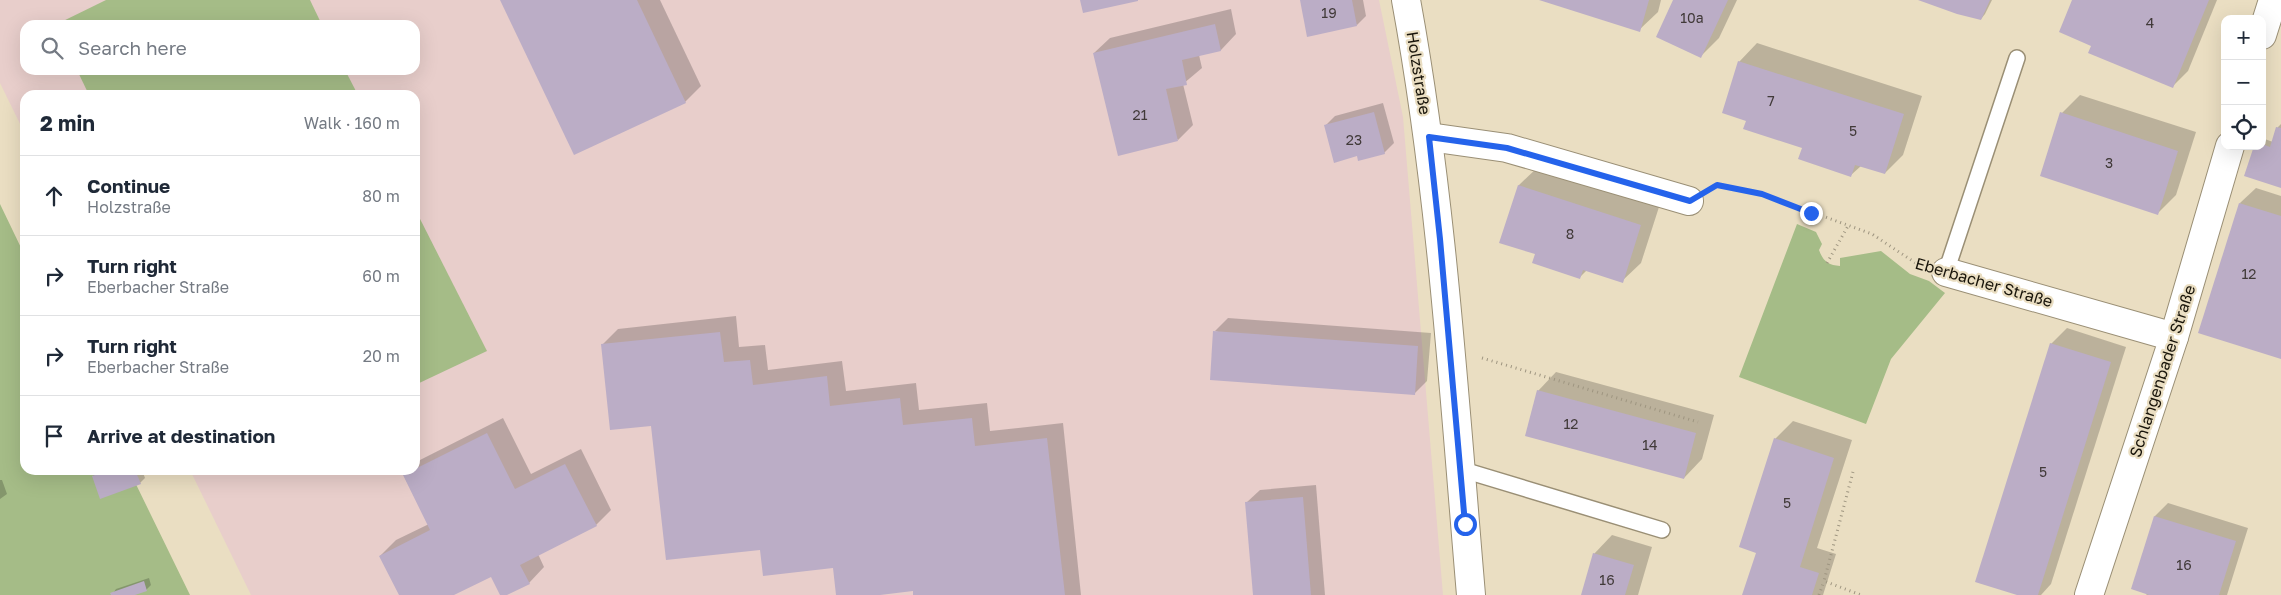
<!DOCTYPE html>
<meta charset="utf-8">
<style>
:root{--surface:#fff;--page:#f6f6f7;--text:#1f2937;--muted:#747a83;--line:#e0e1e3}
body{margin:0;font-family:"Golos Text",sans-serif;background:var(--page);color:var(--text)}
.controls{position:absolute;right:15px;top:15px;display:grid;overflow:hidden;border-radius:10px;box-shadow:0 5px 20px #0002}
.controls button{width:45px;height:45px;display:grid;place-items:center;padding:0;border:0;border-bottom:1px solid var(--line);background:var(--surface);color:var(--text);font:25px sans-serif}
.stop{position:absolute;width:15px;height:15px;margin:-11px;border:4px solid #2563eb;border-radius:50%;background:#fff}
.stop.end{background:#2563eb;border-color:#fff;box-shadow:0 1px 5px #0008}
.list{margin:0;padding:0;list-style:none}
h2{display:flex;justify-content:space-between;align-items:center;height:65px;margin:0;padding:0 20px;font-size:21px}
h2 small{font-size:16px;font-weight:400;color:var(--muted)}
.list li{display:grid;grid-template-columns:32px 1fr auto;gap:15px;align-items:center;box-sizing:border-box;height:80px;padding:0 20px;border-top:1px solid var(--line)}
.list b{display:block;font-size:19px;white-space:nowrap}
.list p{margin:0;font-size:16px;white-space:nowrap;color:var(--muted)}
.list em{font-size:16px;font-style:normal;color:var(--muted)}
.icon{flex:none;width:28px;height:28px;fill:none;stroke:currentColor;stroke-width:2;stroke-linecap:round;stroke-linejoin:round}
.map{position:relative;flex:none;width:2281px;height:595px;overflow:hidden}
.search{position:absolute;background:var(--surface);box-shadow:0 5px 20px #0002;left:20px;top:20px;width:400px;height:55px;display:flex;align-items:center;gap:12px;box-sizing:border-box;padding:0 18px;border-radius:15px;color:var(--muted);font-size:19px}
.panel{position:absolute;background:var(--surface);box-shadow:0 5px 20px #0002;left:20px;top:90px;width:400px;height:385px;border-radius:15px}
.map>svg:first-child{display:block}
</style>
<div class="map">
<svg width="2281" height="595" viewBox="0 0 2281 595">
<rect width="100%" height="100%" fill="#eadec2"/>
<path fill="#e8cecb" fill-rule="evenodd" d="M0 0H1379L1403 117 1443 595H251L190 470H415V95H25V134L0 83ZM25 25H415V70H25Z"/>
<g fill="#a5bc87">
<path d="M106 0H310L322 25H55Z"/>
<path d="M77 70H345L358 95H89Z"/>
<path d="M0 204 25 256V470H129L190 595H0Z"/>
<path d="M415 209 487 351 415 385Z"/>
<path d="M1797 224 1816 232 1822 244 1819 250C1823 261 1828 265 1840 266V258L1881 251 1910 274 1929 281 1945 293 1891 359 1866 424 1739 377Z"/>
</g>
<g fill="#0003">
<path d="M502 0H660L701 86 685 102Z"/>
<path d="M1301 0H1363L1366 16 1357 25Z"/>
<path d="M1542 0H1661L1658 12 1639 30Z"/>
<path d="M1674 0H1737L1719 38 1701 56Z"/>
<path d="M1921 0H1992L1985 14 1981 19Z"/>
<path d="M2073 0H2217L2188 71 2172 87 2095 40Z"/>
<path d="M1231 9 1236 34 1221 50 1199 55 1202 68 1183 84 1193 125 1178 140 1094 53 1110 38Z"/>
<path d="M1757 43 1922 96 1903 155 1885 173 1861 166 1851 175 1804 147 1748 121 1739 62Z"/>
<path d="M2080 95 2196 132 2176 195 2158 213 2062 113Z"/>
<path d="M1383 103 1394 143 1384 153 1358 155 1325 126 1335 116Z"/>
<path d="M2281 124V187L2262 146V138L2273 142 2278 127Z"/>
<path d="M1538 167 1659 207 1641 263 1622 281 1587 270 1580 277 1536 253 1501 242 1519 185Z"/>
<path d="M2256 188 2281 196V358L2240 203Z"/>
<path d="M736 316 739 347 765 345 768 370 842 361 846 391 916 383 919 410 987 403 990 431 1063 423 1081 595H914V590L868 595H837L834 566 761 549 652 424 602 345 618 329Z"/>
<path d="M1228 318 1431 333 1427 381 1414 394 1215 331Z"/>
<path d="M2067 328 2126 347 2051 584 2041 595H2021L2051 344Z"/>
<path d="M1556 372 1714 415 1702 459 1684 478 1538 391Z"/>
<path d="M503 418 531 474 581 449 611 510 596 525 538 554 544 567 529 583 504 595H502L491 575 451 595H400L380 556 396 540 429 524 404 476 410 470H415V465L420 460Z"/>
<path d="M1793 421 1852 440 1817 548 1836 554 1823 595H1744L1758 552 1775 439Z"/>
<path d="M102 470H142L145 478 140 483 93 476Z"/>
<path d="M0 480H2L7 494 0 499Z"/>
<path d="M1316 485 1325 595H1254L1246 503 1260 490Z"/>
<path d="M2168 503 2248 528 2227 595H2146L2148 593 2133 589 2155 516Z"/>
<path d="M1612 535 1652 547 1638 595H1582L1594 554Z"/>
<path d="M149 578 151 585 146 590 131 595H112L116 589Z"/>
</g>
<g fill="#bbadc6">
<path d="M500 0H637L686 103 574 155Z"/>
<path d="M1080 0H1138V1L1083 13Z"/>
<path d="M1300 0H1352L1357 26 1307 37Z"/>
<path d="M1539 0H1649L1640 32Z"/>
<path d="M1673 0H1728L1701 58 1656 37Z"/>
<path d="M1918 0H1990L1981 20 1957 14Z"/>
<path d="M2072 0H2209L2173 88 2088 53 2091 46 2059 32Z"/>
<path d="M1215 24 1221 51 1182 60 1187 85 1166 89 1178 141 1118 156 1093 53Z"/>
<path d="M1738 61 1904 114 1885 174 1855 165 1851 177 1798 159 1802 148 1743 129 1746 121 1722 113Z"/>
<path d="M1374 112 1385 154 1358 161 1357 156 1334 163 1324 125Z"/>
<path d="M2060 112 2178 151 2158 215 2040 176Z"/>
<path d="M2276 127 2281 128V188L2244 176 2254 146H2262V144L2270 147Z"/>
<path d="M1518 185 1641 225 1623 283 1583 270 1580 279 1532 263 1535 254 1499 243Z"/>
<path d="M2239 203 2281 216V359L2198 333Z"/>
<path d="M1213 331 1418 346 1415 395 1210 380Z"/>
<path d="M720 332 724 362 750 360 753 385 827 376 830 406 900 398 903 425 972 418 975 446 1047 438 1065 595H913V591L880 595H836L833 568 763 576 760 550 666 560 651 426 610 430 601 344Z"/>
<path d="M2050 343 2111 362 2038 595H2017L1975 582Z"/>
<path d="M1537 390 1696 433 1684 479 1525 436Z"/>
<path d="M487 433 515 489 565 464 597 526 520 565 530 584 507 595H500L491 577 454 595H399L379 556 430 530 403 475Z"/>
<path d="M1774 438 1834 458 1800 567 1819 573 1812 595H1742L1756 553 1739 547Z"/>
<path d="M108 470H135L141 484 100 499 92 476Z"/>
<path d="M1303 497 1311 595H1253L1245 502Z"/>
<path d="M2154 516 2236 541 2219 595H2149L2131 589Z"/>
<path d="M1593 553 1634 565 1625 595H1581Z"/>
<path d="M144 581 147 591 135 595H111L110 593Z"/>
</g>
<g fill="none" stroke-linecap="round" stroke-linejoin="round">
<g stroke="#9a8f75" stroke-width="18">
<g id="lane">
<path d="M1946 272 2017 58"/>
<path d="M1460 469 1662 530"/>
</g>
</g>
<g stroke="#9a8f75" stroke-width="30">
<g id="street">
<path d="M2262 35 2273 0"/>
<path d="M1429 137 1507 148 1689 201"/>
<path d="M1946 272 2174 337"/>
<path d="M2089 595 2174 337 2230 146"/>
</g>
</g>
<g stroke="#9a8f75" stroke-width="30">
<path id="secondary" d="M1406 0C1442 196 1454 396 1471 595"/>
</g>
<g stroke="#9e9580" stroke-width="3" stroke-dasharray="1 4" stroke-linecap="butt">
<path d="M1716 185 1762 194 1872 234 1917 264"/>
<path d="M1827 263 1848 226"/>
<path d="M1482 358 1698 422"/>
<path d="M1853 472 1824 581 1861 595"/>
<path d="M1819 595 1824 581"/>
</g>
<use href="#lane" stroke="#fff" stroke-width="15"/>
<use href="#street" stroke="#fff" stroke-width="28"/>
<use href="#secondary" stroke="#fff" stroke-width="28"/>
</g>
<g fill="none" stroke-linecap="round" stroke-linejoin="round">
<path stroke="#2563eb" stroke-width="6" d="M1465 524 1440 239 1429 137 1507 148 1690 201 1717 185 1762 194 1811 213"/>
</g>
<g text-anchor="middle" stroke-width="4.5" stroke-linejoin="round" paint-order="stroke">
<g font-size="14" fill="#413a39">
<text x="1329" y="18">19</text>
<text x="1692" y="23">10a</text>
<text x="2150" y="28">4</text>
<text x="1771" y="106">7</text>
<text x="1140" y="120">21</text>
<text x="1853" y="136">5</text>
<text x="1354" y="145">23</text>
<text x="2109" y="168">3</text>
<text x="1570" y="239">8</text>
<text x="2249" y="279">12</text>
<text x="1571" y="429">12</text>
<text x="1650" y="450">14</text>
<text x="2043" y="477">5</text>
<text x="1787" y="508">5</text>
<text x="2184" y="570">16</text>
<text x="1607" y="585">16</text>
</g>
<g font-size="16" fill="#18140a" stroke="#eadec2">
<text transform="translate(1419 73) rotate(81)" y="6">Holzstraße</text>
<text transform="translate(1984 282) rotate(16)" y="6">Eberbacher Straße</text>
<text transform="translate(2162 371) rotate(-72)" y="6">Schlangenbader Straße</text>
</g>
</g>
</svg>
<div class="controls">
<button>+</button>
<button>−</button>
<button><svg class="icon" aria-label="locate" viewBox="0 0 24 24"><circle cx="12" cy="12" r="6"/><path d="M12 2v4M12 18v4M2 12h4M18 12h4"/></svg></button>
</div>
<div class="stop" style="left:1465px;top:524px"></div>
<div class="stop end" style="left:1811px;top:213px"></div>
<div class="search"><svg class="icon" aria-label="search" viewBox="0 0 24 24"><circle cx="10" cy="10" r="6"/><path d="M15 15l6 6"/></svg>Search here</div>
<section class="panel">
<h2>2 min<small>Walk · 160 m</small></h2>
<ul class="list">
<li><svg class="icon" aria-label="ahead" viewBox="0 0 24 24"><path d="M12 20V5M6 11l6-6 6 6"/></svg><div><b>Continue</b><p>Holzstraße</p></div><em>80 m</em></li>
<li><svg class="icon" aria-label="right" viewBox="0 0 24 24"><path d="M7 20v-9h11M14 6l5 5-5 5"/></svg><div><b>Turn right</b><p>Eberbacher Straße</p></div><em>60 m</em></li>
<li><svg class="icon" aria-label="right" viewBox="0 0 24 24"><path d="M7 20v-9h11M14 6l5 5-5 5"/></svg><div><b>Turn right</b><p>Eberbacher Straße</p></div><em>20 m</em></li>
<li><svg class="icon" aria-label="arrive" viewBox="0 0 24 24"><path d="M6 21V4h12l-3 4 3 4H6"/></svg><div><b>Arrive at destination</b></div></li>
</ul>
</section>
</div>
